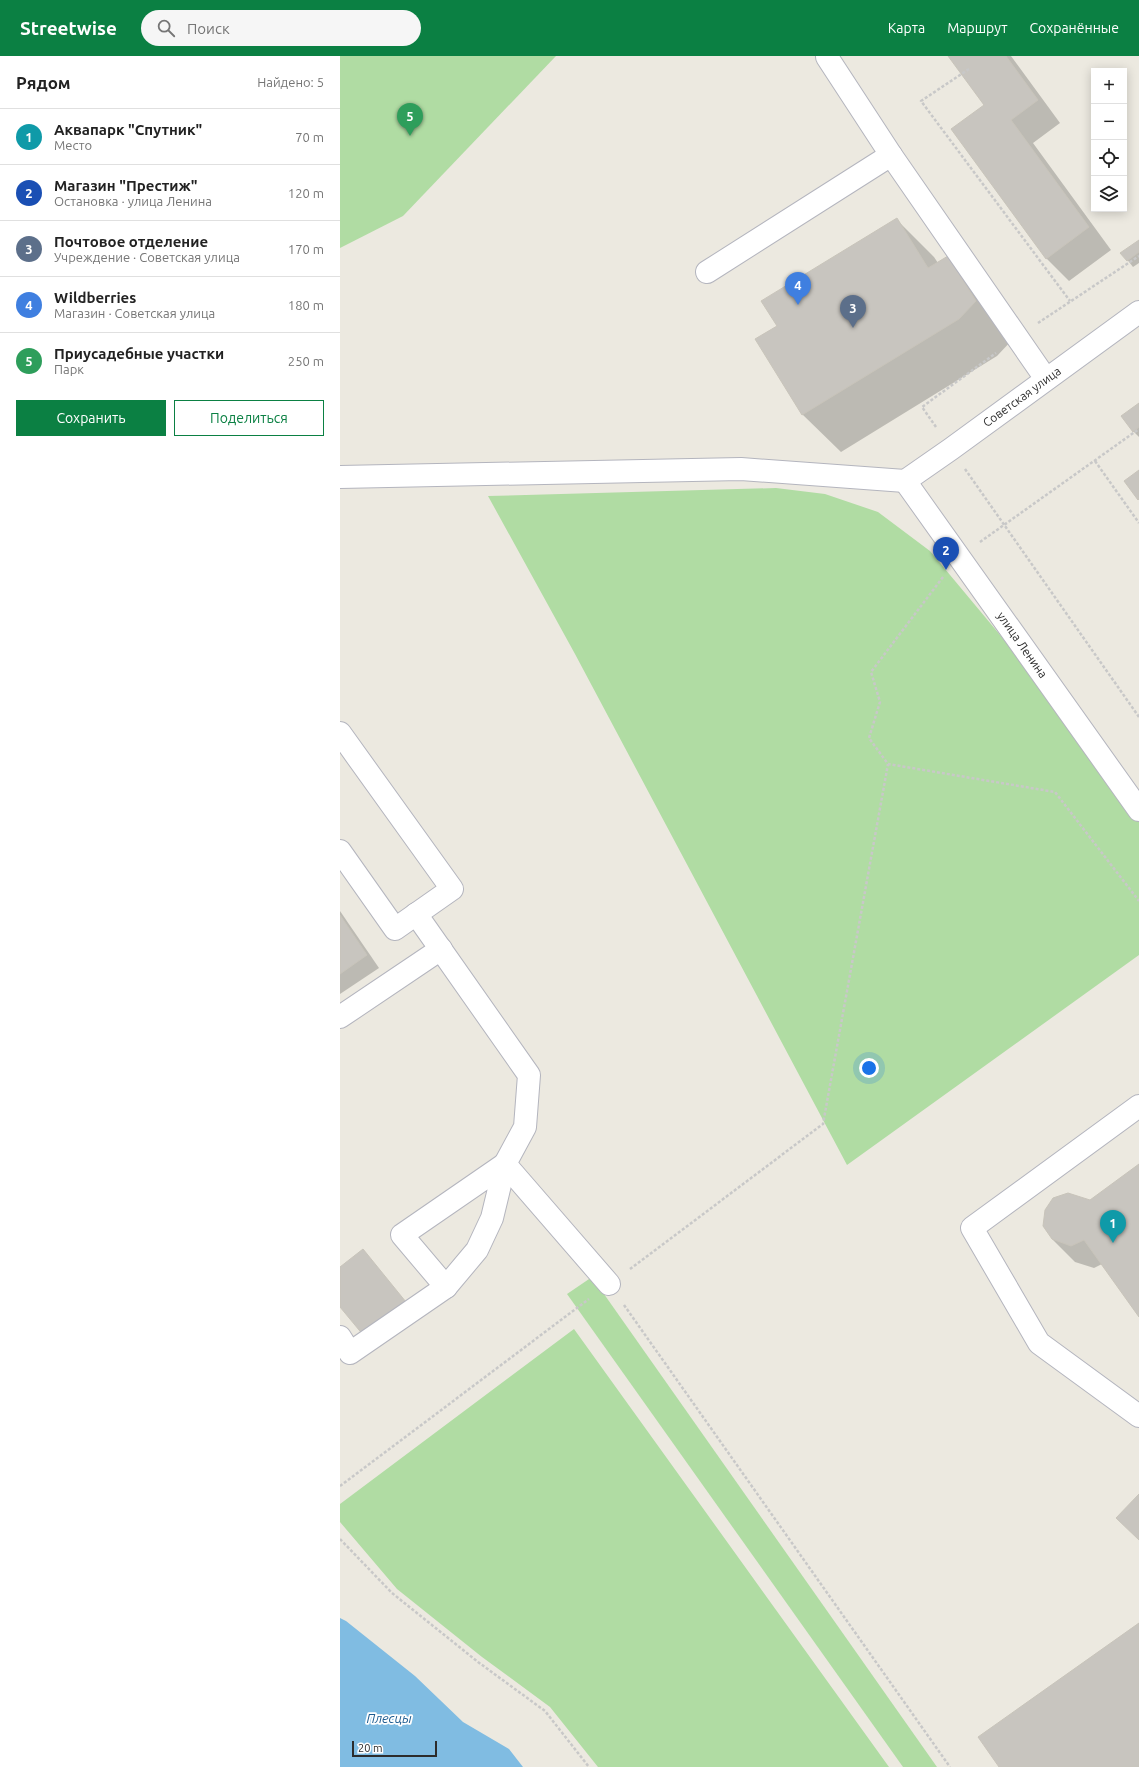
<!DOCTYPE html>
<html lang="ru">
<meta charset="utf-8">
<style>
:root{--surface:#fff;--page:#f6f6f6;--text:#222;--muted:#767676;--line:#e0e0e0;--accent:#0b8043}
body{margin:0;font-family:Ubuntu,sans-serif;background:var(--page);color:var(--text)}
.controls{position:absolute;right:12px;top:12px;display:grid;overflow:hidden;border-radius:0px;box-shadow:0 2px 10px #0003}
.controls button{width:36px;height:36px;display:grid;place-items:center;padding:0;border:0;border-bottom:1px solid var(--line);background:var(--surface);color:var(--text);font:20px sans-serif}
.scale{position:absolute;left:12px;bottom:10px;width:85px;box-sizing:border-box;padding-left:4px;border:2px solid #2c2c2c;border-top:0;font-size:11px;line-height:14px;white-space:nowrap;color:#2c2c2c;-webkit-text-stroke:3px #fff;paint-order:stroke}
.you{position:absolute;left:529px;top:1012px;width:14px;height:14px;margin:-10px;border:3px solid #fff;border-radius:50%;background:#1a73e8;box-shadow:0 0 0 6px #1a73e833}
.badge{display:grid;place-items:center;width:26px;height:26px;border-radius:50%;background:var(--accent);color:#fff;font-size:13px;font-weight:700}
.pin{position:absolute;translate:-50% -33px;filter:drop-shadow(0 1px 2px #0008)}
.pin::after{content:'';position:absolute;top:21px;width:14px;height:12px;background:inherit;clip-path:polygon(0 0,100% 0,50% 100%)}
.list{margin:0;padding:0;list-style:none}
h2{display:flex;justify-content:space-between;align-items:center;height:52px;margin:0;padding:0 16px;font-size:17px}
h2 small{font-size:13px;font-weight:400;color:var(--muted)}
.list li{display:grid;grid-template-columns:26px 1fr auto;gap:12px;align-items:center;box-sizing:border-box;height:56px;padding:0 16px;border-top:1px solid var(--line)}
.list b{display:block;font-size:15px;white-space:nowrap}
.list p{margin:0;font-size:13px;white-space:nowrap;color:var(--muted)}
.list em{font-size:13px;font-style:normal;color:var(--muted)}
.actions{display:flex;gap:8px;padding:12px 16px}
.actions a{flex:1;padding:9px 0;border:1px solid var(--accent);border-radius:0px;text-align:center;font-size:14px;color:var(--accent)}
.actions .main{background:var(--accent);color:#fff}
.icon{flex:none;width:22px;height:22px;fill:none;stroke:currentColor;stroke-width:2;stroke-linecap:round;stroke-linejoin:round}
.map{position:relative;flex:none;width:799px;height:1711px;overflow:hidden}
header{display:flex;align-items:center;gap:24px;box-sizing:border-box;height:56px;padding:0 20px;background:var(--accent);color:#fff}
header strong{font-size:19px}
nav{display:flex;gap:22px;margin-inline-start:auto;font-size:14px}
.search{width:280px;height:36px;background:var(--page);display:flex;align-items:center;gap:10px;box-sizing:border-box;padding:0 14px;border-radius:22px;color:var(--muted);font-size:15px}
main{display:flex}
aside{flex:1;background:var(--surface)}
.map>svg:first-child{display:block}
</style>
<header>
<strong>Streetwise</strong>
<div class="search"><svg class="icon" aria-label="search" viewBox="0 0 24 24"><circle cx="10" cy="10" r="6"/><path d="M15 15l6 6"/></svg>Поиск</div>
<nav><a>Карта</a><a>Маршрут</a><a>Сохранённые</a></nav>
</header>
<main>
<aside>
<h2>Рядом<small>Найдено: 5</small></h2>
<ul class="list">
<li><span class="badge" style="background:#0f9aa8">1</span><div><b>Аквапарк &quot;Спутник&quot;</b><p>Место</p></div><em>70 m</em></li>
<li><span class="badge" style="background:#1a4fb4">2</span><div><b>Магазин &quot;Престиж&quot;</b><p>Остановка · улица Ленина</p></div><em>120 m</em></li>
<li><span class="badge" style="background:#5c6f8a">3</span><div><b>Почтовое отделение</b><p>Учреждение · Советская улица</p></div><em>170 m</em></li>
<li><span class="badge" style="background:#3f7fe0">4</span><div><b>Wildberries</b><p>Магазин · Советская улица</p></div><em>180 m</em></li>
<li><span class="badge" style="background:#2e9e5b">5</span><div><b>Приусадебные участки</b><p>Парк</p></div><em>250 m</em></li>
</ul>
<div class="actions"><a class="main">Сохранить</a><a>Поделиться</a></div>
</aside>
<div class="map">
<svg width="799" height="1711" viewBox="0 0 799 1711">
<rect width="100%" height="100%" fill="#ece9e0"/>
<g fill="#b0dca3">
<path d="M0 0H216L63 160 0 192Z"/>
<path d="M436 432 485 438 538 456 590 495 690 615 799 761V899L507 1109 235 598 148 440Z"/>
<path d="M252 1221 597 1711H563L227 1238Z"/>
<path d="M234 1273 549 1711H258L210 1651 142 1601 57 1533 0 1466V1448Z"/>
</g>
<path fill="#80bce2" d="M0 1562 6 1565 75 1620 123 1666 169 1693 183 1711H0Z"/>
<g fill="#0003">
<path d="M609 0H671L720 67 693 87 771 194 729 225 706 202 645 50Z"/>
<path d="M556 163 594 201 598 207 607 201 645 239 673 283 657 300 501 396 463 359 438 270Z"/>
<path d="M799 185V207L793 211 782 197Z"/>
<path d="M799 348V381L793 375Z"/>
<path d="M0 855 39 912 0 938Z"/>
<path d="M799 1109V1260L762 1208 754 1212 735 1206 712 1183 750 1145Z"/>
</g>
<g fill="#c8c5bf" stroke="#c8c4ba">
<path d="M608 0H666L698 44 671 64 749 171 706 203 611 73 644 49Z"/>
<path d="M557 162 588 212 608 200 636 245 619 263 462 359 415 283 437 270 421 245Z"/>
<path d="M799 184V196L787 205 780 197Z"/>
<path d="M799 347V371L793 376 781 360Z"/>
<path d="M799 414V443L798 444 784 425Z"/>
<path d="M0 859 27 899 0 918Z"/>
<path d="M799 1108V1261L744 1184 731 1190 712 1183 703 1170 705 1154 713 1142 728 1137 750 1144Z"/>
<path d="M23 1193 66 1246 24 1280 0 1251V1211Z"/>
<path d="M799 1438V1484L776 1462Z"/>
<path d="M799 1567V1711H659L638 1681Z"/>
</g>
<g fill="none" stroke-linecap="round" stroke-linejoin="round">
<g stroke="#b4b5be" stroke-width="24">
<g id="minor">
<path d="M488 0 487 1 551 99"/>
<path d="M367 216 551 99 706 323"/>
<path d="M0 421 401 413 565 425"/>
<path d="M565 425 799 754"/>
<path d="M565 425 611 393 799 256"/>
<path d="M0 677 112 833 55 873 0 795"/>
<path d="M76 858 189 1019 185 1071 165 1108 269 1228"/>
<path d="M0 961 101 893"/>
<path d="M799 1050 632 1172 699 1287 799 1360"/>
<path d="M165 1108 152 1162 137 1194 106 1231 62 1179Z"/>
<path d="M0 1281 10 1297 106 1231"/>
</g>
</g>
<g stroke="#c8c8c8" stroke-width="2.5" stroke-dasharray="3 2" stroke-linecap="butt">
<path d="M629 13 581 45 730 245"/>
<path d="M698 267 799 200"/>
<path d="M596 371 582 351 656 297"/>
<path d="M755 405 799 467"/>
<path d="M625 413 799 661"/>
<path d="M640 486 799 373"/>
<path d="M603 521 531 616 540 646 529 682 548 708 715 736 799 845"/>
<path d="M290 1213 483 1068 548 708"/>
<path d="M284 1249 610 1711"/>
<path d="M0 1430 249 1243"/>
<path d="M0 1483 52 1537 138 1606 205 1655 249 1711"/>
</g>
<use href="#minor" stroke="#fff" stroke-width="22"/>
</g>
<g text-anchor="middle" stroke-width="3.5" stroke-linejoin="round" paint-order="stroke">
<g font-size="12" fill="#2c2c2c" stroke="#fff">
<text transform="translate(682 341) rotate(-36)" y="4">Советская улица</text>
<text transform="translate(682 589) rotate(55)" y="4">улица Ленина</text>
</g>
<g font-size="13" font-style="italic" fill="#1d5b90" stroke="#fff">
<text x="49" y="1667">Плесцы</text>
</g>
</g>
</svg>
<div class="controls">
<button>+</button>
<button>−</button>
<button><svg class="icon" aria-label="locate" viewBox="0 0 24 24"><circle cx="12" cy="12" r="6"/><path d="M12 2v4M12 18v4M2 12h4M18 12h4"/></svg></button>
<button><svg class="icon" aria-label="layers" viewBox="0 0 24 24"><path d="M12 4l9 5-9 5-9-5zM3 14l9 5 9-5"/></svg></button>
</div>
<div class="scale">20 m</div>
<div class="you"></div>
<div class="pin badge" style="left:773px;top:1187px;background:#0f9aa8">1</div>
<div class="pin badge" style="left:606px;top:514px;background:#1a4fb4">2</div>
<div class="pin badge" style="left:513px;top:272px;background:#5c6f8a">3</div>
<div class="pin badge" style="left:458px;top:249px;background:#3f7fe0">4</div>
<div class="pin badge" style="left:70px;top:80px;background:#2e9e5b">5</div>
</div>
</main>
